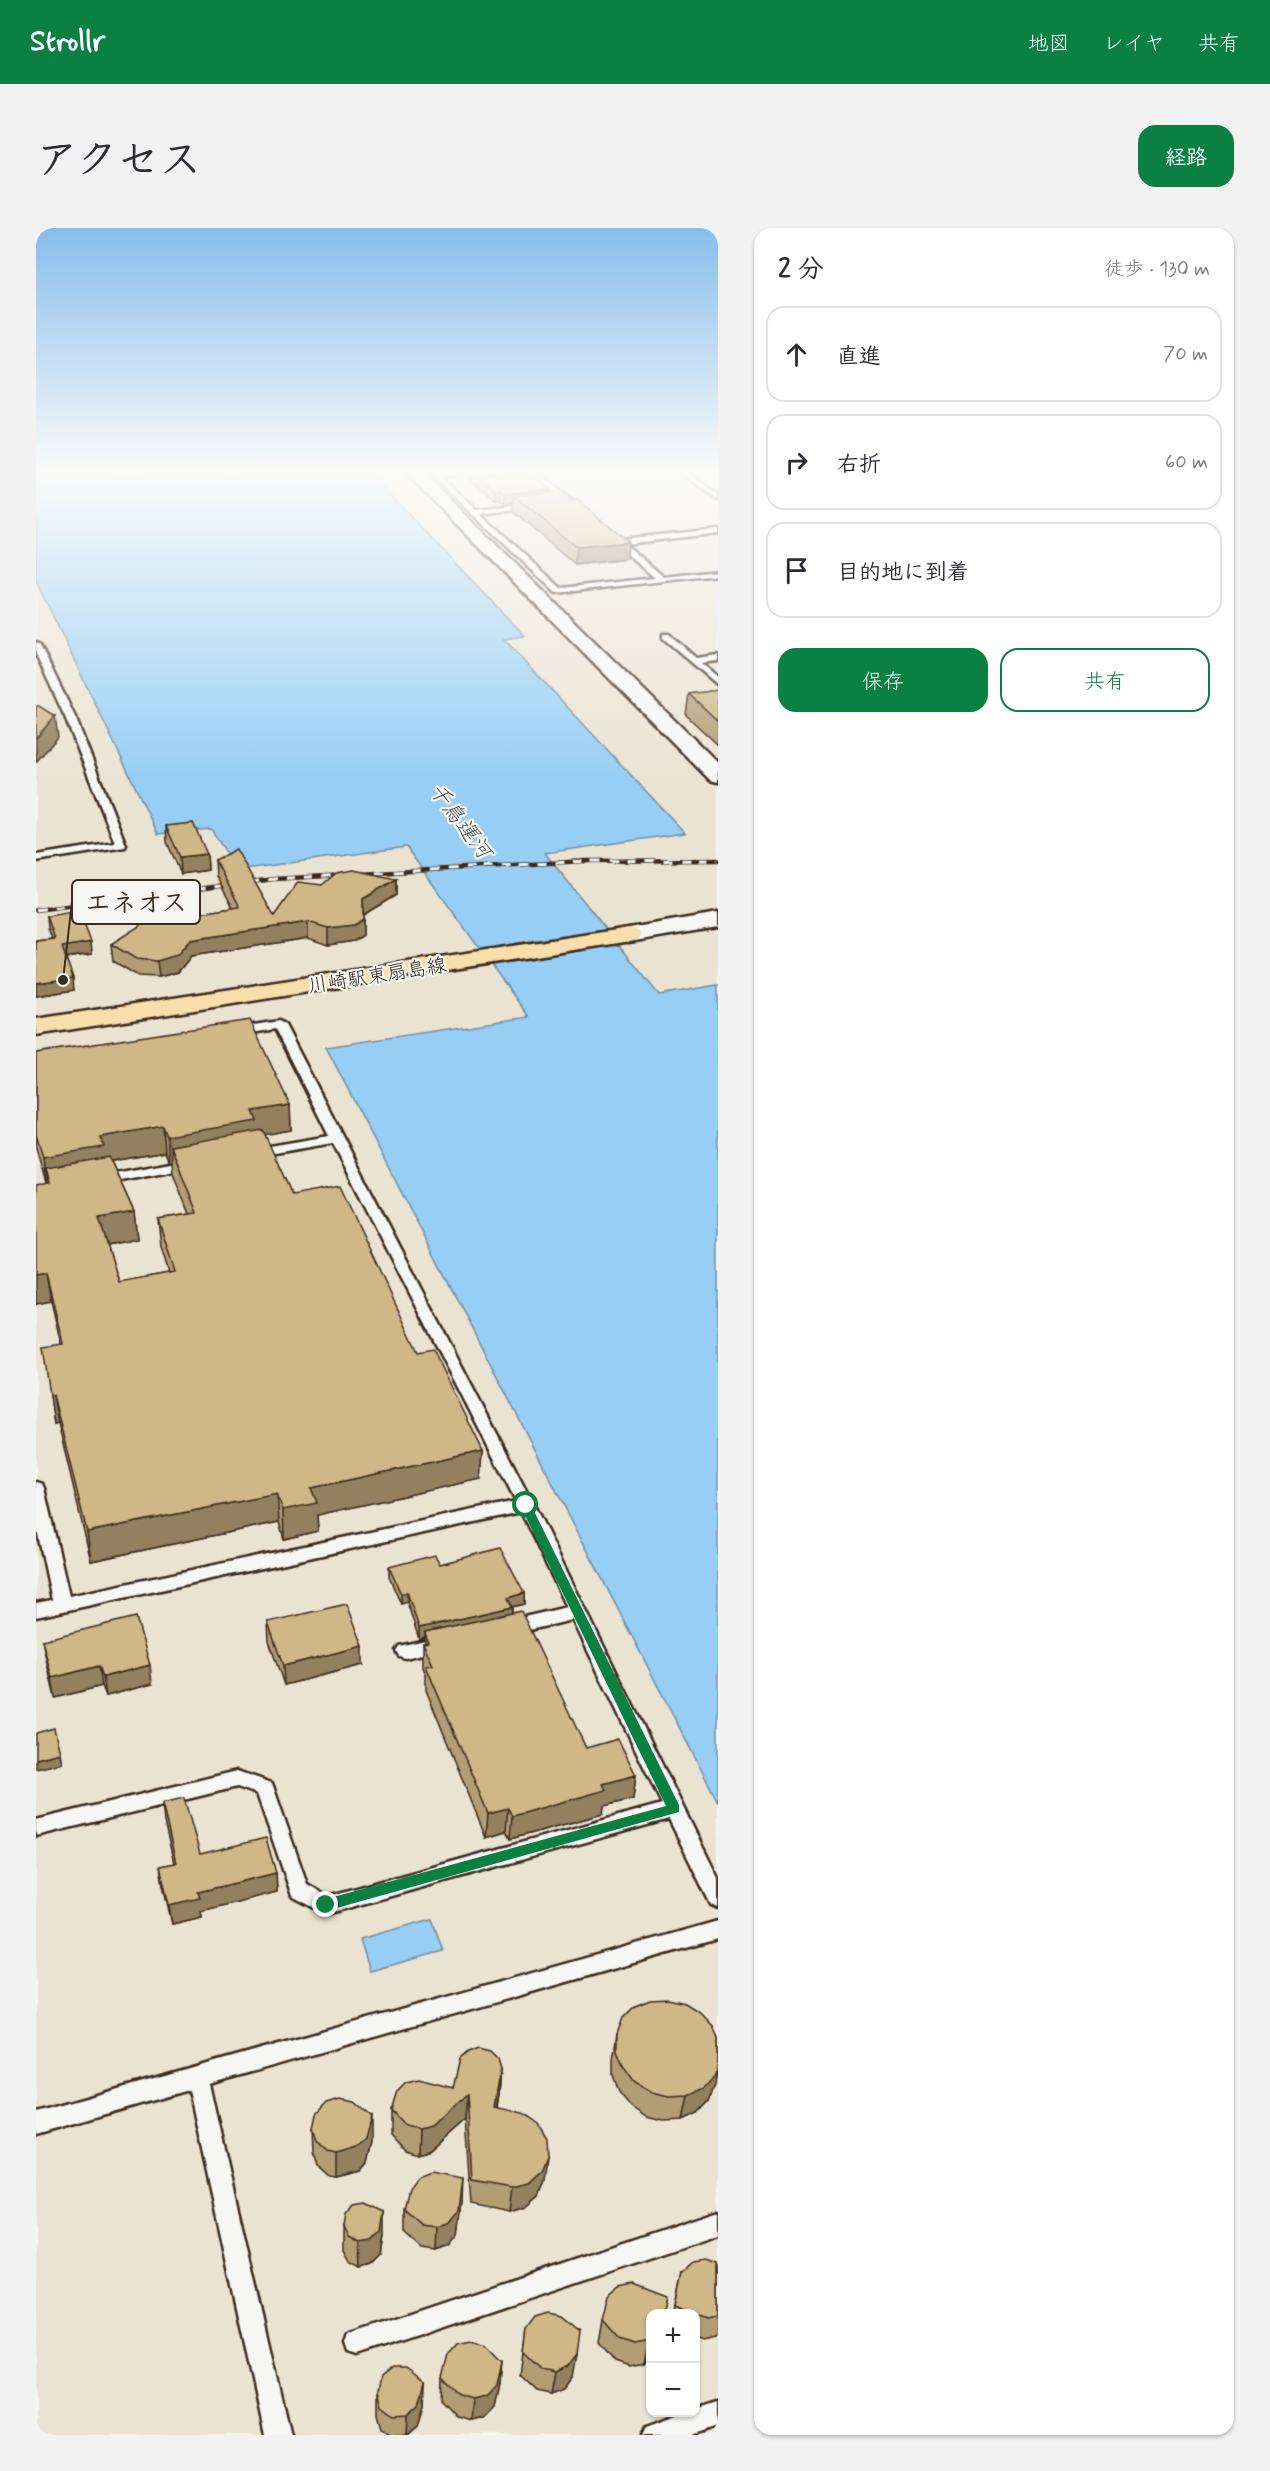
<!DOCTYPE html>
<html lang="ja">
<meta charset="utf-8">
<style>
:root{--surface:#fff;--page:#f2f2f3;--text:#2b2b33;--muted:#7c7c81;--line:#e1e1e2;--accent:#0b8043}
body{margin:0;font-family:Mynerve,"Klee One",sans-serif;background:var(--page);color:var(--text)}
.controls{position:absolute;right:18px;bottom:18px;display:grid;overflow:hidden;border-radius:12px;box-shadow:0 2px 4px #0004}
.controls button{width:54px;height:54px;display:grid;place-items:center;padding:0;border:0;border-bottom:2px solid var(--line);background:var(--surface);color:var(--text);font:30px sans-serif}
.stop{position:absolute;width:18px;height:18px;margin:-14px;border:4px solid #0b8043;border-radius:50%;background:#fff}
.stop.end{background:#0b8043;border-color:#fff;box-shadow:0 2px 6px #0008}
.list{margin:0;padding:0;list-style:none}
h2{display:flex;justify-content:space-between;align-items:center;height:78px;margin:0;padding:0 24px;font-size:26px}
h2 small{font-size:20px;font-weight:400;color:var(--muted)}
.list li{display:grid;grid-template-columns:39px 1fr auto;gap:18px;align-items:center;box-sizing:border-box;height:96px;margin:0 12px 12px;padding:0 12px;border:2px solid var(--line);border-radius:18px}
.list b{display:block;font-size:22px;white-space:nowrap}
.list em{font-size:20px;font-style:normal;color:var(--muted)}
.actions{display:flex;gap:12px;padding:18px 24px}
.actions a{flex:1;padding:14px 0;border:2px solid var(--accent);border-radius:18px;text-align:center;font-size:21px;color:var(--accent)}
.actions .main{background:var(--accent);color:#fff}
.icon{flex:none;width:33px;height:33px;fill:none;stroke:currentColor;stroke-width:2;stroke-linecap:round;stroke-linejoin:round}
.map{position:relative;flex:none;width:682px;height:2207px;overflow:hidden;border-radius:18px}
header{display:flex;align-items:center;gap:36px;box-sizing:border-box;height:84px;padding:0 30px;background:var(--accent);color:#fff}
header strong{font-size:28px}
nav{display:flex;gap:33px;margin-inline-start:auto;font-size:21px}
.intro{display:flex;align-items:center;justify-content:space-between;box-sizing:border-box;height:144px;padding:0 36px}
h1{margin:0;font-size:42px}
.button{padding:15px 27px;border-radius:18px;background:var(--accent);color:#fff;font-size:21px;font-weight:700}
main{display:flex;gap:36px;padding:0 36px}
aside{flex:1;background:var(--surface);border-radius:18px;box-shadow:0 2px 4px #0004}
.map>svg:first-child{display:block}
</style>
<header>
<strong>Strollr</strong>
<nav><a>地図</a><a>レイヤ</a><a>共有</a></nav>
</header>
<div class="intro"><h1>アクセス</h1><a class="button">経路</a></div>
<main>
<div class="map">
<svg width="682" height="2207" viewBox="0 0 682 2207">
<rect width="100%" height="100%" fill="#f6f6f2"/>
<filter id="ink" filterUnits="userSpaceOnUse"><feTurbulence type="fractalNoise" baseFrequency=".0167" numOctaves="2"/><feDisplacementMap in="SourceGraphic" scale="12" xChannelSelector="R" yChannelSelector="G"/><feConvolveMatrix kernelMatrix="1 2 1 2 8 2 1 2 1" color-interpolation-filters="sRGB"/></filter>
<g filter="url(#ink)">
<g fill="#ebe3d2" fill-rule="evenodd">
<path d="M333 245H682V757L623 767 509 624 649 604 468 411 488 408Z"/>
<path d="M0 353 122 606 175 600 202 642 370 619 493 790 290 820 682 1574V2207H0ZM614 2086H660V2184H614Z"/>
</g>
<g fill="#96cef5" stroke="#728c9f" stroke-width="1.5">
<path d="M0 245H333L489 408 468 411 649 605 509 625 623 767 682 757V1574L290 819 493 789 370 619 201 642 175 601 122 606 0 353Z"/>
<path d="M396 1691 407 1723 334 1743 324 1711Z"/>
</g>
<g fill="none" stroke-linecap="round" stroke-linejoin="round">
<g stroke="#3b2a1e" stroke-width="5">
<g id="lane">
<path d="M394 245H424L406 249 441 282 500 276 497 280 445 286 525 360 619 350 571 309 574 305 584 311 682 301V305L589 316 628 349 682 343V347L520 365Z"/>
<path d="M493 245H501L537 273V277H531Z"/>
<path d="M644 245H653L682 267V272Z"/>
<path d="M627 406H633L660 430 682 427V433L665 435 682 449V457L627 410Z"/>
<path d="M0 414 4 417 40 491 90 617 89 619 0 633V627L79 615 30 491 0 426Z"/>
<path d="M243 793 249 797 498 1277 682 1650V1680L675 1677 633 1591 290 1686 256 1668 221 1566 201 1559 0 1608V1592L201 1543 236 1555 271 1656 292 1668 626 1576 537 1392 471 1407 465 1405 462 1400 465 1395 471 1393 531 1379 485 1284 0 1389V1375L16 1372 0 1297V1254L6 1256 8 1260 33 1368 480 1273 297 915 216 929 209 925 216 921 293 908 239 801 199 808 193 804 199 800Z"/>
<path d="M157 931 164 935 162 938 62 956 55 952 62 948Z"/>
<path d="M407 1408 413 1410 416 1415 413 1420 369 1430 363 1428 360 1423 363 1418Z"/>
<path d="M682 1693V1711L173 1856 255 2207H229L153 1862 0 1906V1884Z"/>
<path d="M682 1983V2007L321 2128 312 2125 309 2116 312 2107 321 2104Z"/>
<path d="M682 2174V2198L657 2207H607L611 2198 649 2184H660V2181Z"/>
</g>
</g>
<g stroke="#3b2a1e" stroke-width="5">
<g id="secondary">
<path d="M370 245H387L682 535V554L674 552Z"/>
<path d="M682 685V699L593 714 584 712 581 707 584 702 593 700Z"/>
</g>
</g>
<g stroke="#3b2a1e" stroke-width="5">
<path id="highway" d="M593 700 602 702 605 707 602 712 0 807V791Z"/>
</g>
<use href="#lane" fill="#f6f6f2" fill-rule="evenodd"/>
<use href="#secondary" fill="#f6f6f2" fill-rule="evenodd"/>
<use href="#highway" fill="#f8deab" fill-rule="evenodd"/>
<g stroke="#3b2a1e" stroke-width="4.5">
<path id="rail" d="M0 682 238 651 549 633 682 632"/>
</g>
<use href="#rail" stroke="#f6f6f2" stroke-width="3" stroke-dasharray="9" stroke-linecap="butt"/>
</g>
<g fill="#b39d74" stroke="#3b2a1e" stroke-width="1.5" fill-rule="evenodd">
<path d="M429 245H495L513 264 535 272 592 314 591 331 539 337 477 284 478 275 469 276 464 273H460Z"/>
<path d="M682 462V517L650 487 653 466Z"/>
<path d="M130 598 171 626 172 642 145 646 131 614Z"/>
<path d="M179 632 238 688 286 657 360 651V667L327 687V707L318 713 292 717 272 710 155 728 142 744 123 749 102 748 77 733 75 716 138 689 197 680 180 648Z"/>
<path d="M11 688 55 714 56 726 30 730 38 762 0 768V713L16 711 12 700Z"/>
<path d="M0 825 254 877 255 902 228 906 256 967 382 1124 447 1223 445 1251 281 1287 282 1303 248 1311 243 1294 55 1333 22 1195 18 1196 14 1167 25 1116 15 1073 0 1076 12 955H10L0 920ZM129 924 133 934 136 933 137 945 153 986 122 991 125 1019 133 1045 83 1054 71 1017 101 1011 98 984 75 933Z"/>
<path d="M404 1336 488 1365V1376L476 1379V1385L550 1520 600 1547 597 1571 568 1578 567 1586 474 1611 470 1603 450 1609 390 1462V1447L387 1439V1415H389V1409L383 1411 371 1374 365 1376 353 1349V1339Z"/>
<path d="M232 1394 327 1437 248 1457 233 1413Z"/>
<path d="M6 1412 116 1456 70 1468 66 1458 19 1470 10 1431Z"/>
<path d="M126 1575 164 1626 240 1645 241 1664 165 1683 166 1689 136 1696 127 1657 124 1638 138 1635 128 1594Z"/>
<path d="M581 1806 682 1810V1843L673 1873 662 1885 647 1892 628 1893 610 1889 595 1879 583 1864 577 1847V1831Z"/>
<path d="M465 1841 463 1866 461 1880 509 1952 503 1968 490 1979 473 1984 435 1976 429 1891 394 1922 382 1926 369 1922 355 1907V1882Z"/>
<path d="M277 1900 336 1914 331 1935 324 1943 300 1949 293 1948 282 1938 278 1924Z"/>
<path d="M426 1974 422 2007 413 2018 400 2023 386 2021 368 2005V1981Z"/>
<path d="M308 1998 348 2008 345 2027 336 2036 325 2039 314 2033 308 2022Z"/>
<path d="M682 2036V2107L679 2110 666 2113 660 2111V2085H637L646 2044Z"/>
<path d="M615 2085V2130L608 2136 593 2139 579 2134 563 2115 567 2092Z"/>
<path d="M490 2101 537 2149 528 2161 515 2166 501 2163 484 2147Z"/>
<path d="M406 2150 464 2155 459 2179 448 2190 435 2193 421 2189 405 2172Z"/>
<path d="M389 2154 388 2176 382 2198 372 2207H355L346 2200 342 2186V2163Z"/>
</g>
<g fill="#92805e" stroke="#3b2a1e" stroke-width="1.5">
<path d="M514 261 513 271 478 268V275L469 276V266Z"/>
<path d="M465 262 464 273H460V263Z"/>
<path d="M592 314 591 331 539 337 540 319Z"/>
<path d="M19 488 22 509 0 534V510Z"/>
<path d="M171 626 172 642 145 646 144 629Z"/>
<path d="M360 651V667L327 687V671Z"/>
<path d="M327 691V707L318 713 292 717V700Z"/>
<path d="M272 694V710L155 728 142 744 123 749 121 733 154 712Z"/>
<path d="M55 714 56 726 27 730 26 719Z"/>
<path d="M37 750 38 762 0 768V755Z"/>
<path d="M254 877 255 902 222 908 135 918 136 933 133 934 131 908 217 883Z"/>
<path d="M127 898 129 924 70 934 10 940 12 955H10L7 929 64 909Z"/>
<path d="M98 984 101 1011 66 1018 63 990Z"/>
<path d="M10 1045 15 1073 0 1076V1047Z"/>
<path d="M14 1167H17L22 1195 18 1196Z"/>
<path d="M447 1223 445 1251 281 1287 282 1303 248 1311 247 1282 275 1260Z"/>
<path d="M241 1266 243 1294 55 1333 51 1304Z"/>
<path d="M371 1364V1374L365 1376V1366Z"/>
<path d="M488 1365V1376L471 1380 472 1370Z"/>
<path d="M476 1379 475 1389 389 1404V1409L383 1411V1400Z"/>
<path d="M327 1418V1437L248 1457 247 1438Z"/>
<path d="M114 1437 116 1456 70 1468 67 1449Z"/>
<path d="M63 1438 66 1458 19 1470 16 1450Z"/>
<path d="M24 1525 26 1535 0 1541V1531Z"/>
<path d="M600 1547 597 1571 568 1578 567 1586 474 1611 476 1588 567 1556Z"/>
<path d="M472 1580 470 1603 450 1609 452 1585Z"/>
<path d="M240 1645 241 1664 165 1683 166 1689 136 1696 133 1677 162 1664Z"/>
<path d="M682 1840 679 1857 673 1873 662 1885 647 1892 652 1867Z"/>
<path d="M465 1841 463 1866 455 1904 458 1879Z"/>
<path d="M431 1866 429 1891 394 1922 382 1926 383 1901Z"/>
<path d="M336 1889V1914L331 1935 324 1943 300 1949V1925Z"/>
<path d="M512 1928 509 1952 503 1968 490 1979 473 1984 476 1959Z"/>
<path d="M427 1950 426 1974 422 2007 413 2018 400 2023 401 1999Z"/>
<path d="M348 1984V2008L345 2027 336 2036 325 2039 324 2015Z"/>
<path d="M615 2113V2130L608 2136 613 2114Z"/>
<path d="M541 2126 537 2149 528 2161 515 2166 519 2144Z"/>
<path d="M466 2133 464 2155 459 2179 448 2190 435 2193 437 2171Z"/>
<path d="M389 2154 388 2176 382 2198 371 2207 372 2186Z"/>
</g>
<g fill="#d0b787" stroke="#3b2a1e" stroke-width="1.5">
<path d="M441 245H495L514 261 469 266 465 262 460 263Z"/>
<path d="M523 263 535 272H542L592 314 540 319 478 268Z"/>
<path d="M682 462V493L653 466Z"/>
<path d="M0 478H3L19 488 0 510Z"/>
<path d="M157 595 171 626 144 629 130 598Z"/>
<path d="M200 621 238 688 262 654 286 657 300 645 318 642 360 651 327 671V691L318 697 292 700 272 694 154 712 141 727 121 733 100 731 75 716 133 679 138 689 204 679 179 632Z"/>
<path d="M43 683 55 714 26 719 37 750 0 755V713L19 711 11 688Z"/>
<path d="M214 792 254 877 217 883 221 893 131 908 127 898 64 909 68 919 7 929 0 907V825Z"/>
<path d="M227 902 256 967 304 958 382 1124 397 1121 447 1223 275 1260 281 1275 247 1282 241 1266 51 1304 17 1167H14L7 1119 27 1116 10 1045 0 1047V957L14 955 10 940 73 929 98 984 63 990 83 1054 139 1044 122 991 161 985 135 918Z"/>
<path d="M464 1320 488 1365 472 1370 476 1379 383 1400 371 1364 365 1366 353 1339 399 1327 404 1336Z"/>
<path d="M311 1376 327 1418 247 1438 232 1394Z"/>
<path d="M485 1383 550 1520 582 1511 600 1547 567 1556 570 1562 476 1588 472 1580 452 1585 390 1438 397 1437 387 1415 392 1414 389 1404Z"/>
<path d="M100 1389 114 1437 67 1449 63 1438 16 1450 6 1412Z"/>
<path d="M18 1500 24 1525 0 1531V1505Z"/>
<path d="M148 1570 164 1626 230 1610 240 1645 162 1664 164 1670 133 1677 124 1638 140 1635 126 1575Z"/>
<path d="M632 1771 649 1775 665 1785 677 1798 682 1810V1840L679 1848 668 1860 652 1867 633 1868 615 1864 599 1854 588 1839 581 1822V1806L587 1790 599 1778 614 1772Z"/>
<path d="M442 1820 454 1823 462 1831 465 1841 458 1879 487 1885 502 1895 511 1910 512 1928 506 1943 493 1955 476 1959 436 1952 431 1866 395 1898 383 1901 369 1898 355 1882 361 1863 370 1854 383 1851 417 1860 424 1831 432 1824Z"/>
<path d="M304 1871 319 1874 336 1889 330 1911 323 1918 300 1925 292 1923 281 1913 277 1900 280 1886 290 1875Z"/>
<path d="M394 1944 427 1950 423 1983 414 1994 401 1999 386 1997 368 1981 373 1960 381 1949Z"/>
<path d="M330 1975 348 1984 345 2004 336 2013 324 2015 313 2009 308 1998 310 1986 318 1977Z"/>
<path d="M670 2032 682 2036V2088L672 2090 639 2077 646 2044 657 2034Z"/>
<path d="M598 2056 632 2069 628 2085H615V2113L599 2116 584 2111 567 2092 573 2068 584 2059Z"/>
<path d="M512 2085 526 2088 544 2103 541 2126 532 2138 519 2144 505 2141 487 2124 490 2101 499 2089Z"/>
<path d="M435 2112 450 2116 466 2133 461 2157 451 2168 437 2171 423 2167 406 2150 412 2126 422 2115Z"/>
<path d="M356 2140H370L389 2154 383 2176 372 2186 358 2187 346 2178 342 2163 345 2149Z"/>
</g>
</g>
<linearGradient id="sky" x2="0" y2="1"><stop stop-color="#87beed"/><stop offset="0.44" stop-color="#fbfbf9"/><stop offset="1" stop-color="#fbfbf9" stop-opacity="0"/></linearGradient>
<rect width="682" height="554" fill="url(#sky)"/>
<path fill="#0b8043" d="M490 1273 495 1277 643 1577V1584L290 1683 286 1681V1673L290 1671 630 1578 484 1277Z"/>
<g text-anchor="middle" stroke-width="4.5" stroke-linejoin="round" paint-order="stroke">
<g font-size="20" fill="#3b2a1e" stroke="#f6f6f2">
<text transform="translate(341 747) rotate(-9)" y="7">川崎駅東扇島線</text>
</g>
<g font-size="22" font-style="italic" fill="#525354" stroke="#f6f6f2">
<text transform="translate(425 592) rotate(53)" y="8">千鳥運河</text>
</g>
</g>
<path fill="none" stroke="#3b2a1e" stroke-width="2" d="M27 752L36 674"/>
<circle fill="#3b2a1e" stroke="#f6f6f2" stroke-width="2" cx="27" cy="752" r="6"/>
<rect fill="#f6f6f2" stroke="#3b2a1e" stroke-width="2" x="36" y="652" width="128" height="44" rx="6"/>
<g font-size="26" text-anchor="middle" font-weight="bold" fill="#3b2a1e">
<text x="100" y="683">エネオス</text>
</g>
</svg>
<div class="controls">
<button>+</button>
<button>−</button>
</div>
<div class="stop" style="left:490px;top:1277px"></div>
<div class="stop end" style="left:290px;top:1677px"></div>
</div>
<aside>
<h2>2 分<small>徒歩 · 130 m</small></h2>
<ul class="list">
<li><svg class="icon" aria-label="ahead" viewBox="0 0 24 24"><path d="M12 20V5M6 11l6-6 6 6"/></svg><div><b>直進</b></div><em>70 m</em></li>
<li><svg class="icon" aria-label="right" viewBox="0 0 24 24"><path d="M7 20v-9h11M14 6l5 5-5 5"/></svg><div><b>右折</b></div><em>60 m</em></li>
<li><svg class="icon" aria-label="arrive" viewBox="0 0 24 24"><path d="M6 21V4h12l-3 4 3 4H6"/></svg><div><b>目的地に到着</b></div></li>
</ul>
<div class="actions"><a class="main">保存</a><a>共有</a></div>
</aside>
</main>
